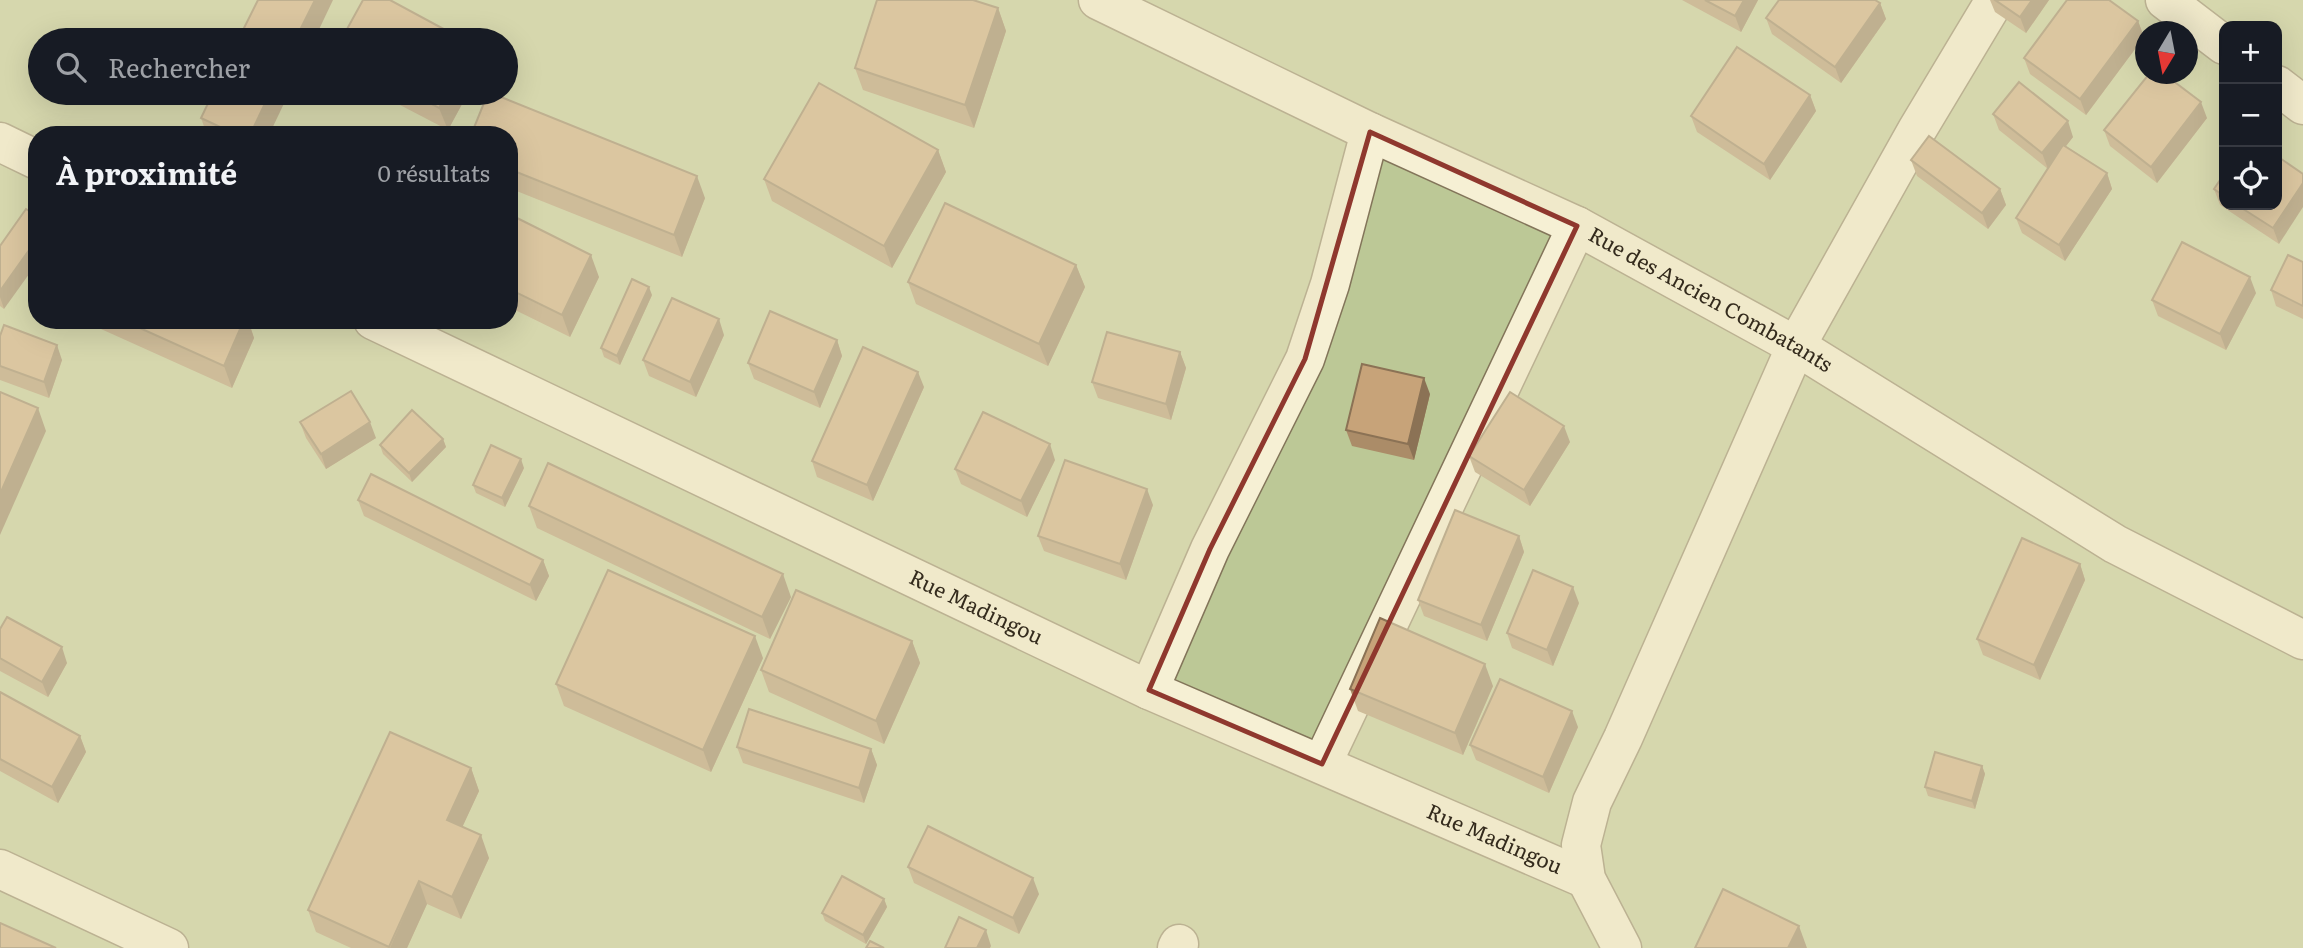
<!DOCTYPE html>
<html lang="fr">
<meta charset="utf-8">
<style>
:root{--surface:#171b24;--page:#242831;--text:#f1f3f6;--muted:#9ea1a6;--line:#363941}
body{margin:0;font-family:Literata,serif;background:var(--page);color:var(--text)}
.controls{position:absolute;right:21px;top:21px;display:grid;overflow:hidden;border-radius:14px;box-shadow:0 7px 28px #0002}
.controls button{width:63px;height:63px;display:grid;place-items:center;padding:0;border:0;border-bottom:2px solid var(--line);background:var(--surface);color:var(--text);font:35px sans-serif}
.compass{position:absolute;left:2135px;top:21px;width:63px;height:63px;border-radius:50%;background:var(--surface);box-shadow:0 7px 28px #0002;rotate:190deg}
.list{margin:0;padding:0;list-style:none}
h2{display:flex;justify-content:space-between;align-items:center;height:91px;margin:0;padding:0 28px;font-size:30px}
h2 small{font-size:23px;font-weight:400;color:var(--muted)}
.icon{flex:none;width:38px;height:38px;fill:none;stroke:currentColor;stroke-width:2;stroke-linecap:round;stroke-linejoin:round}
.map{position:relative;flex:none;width:2303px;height:948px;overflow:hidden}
.search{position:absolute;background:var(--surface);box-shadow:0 7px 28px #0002;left:28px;top:28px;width:490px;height:77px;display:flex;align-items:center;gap:18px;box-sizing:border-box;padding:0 24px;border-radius:38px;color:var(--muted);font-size:26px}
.panel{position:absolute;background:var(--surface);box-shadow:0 7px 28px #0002;left:28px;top:126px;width:490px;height:203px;border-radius:28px}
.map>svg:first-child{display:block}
</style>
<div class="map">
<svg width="2303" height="948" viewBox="0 0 2303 948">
<rect width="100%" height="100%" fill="#ebe3c1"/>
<path fill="#bcc896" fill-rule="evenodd" d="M0 0H2303V948H0ZM2224 26H2277V205H2224ZM2146 32H2188V74H2146ZM40 40H506V93H40ZM37 135H509V320H37Z"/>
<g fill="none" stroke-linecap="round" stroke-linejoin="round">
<g stroke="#83755a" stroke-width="41">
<g id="street">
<path id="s1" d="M1098 0 1370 132 1577 226 1796 346 2115 544 2303 640"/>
<path d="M2165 0 2224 45"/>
<path d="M2277 85 2303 105"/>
<path d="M0 142 37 160"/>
<path id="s2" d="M373 320 1149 690 1586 879"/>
<path d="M1149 690 1210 549 1305 359 1330 284 1370 132"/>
<path d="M1322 764 1577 226"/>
<path d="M0 869 169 948"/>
<path d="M1177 948 1179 944"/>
<path d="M1622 948 1586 879 1581 845 1592 802 1623 738 1796 346 1917 130 1995 0"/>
</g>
</g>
<use href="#street" stroke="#f6f0d4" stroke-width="38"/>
</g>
<g fill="#ab8c68">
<path d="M1682 0H1758L1741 32Z"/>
<path d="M1990 0H2049L2026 33 1995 12Z"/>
<path d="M1880 3 1886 19 1841 83 1772 34 1766 18Z"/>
<path d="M998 8 1006 31 974 128 863 90 855 68Z"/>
<path d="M2138 21 2144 37 2086 115 2030 74 2024 58Z"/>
<path d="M377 93H468L448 130Z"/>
<path d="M1810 95 1816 111 1770 180 1697 132 1691 116Z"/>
<path d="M1993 114 2073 137 2066 146 2107 173 2112 189 2065 261 2022 233 2016 218 2048 169 1999 130Z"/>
<path d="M201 118 269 135H207Z"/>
<path d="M2207 118 2157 183 2110 146 2104 130Z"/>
<path d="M509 135 705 198 682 257 509 188Z"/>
<path d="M938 150 946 172 892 268 772 201 764 179Z"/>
<path d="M1911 160 2000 189 2006 205 1988 229 1917 176Z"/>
<path d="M2224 174V205H2277L2279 244 2220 205 2214 189Z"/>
<path d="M509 214 599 277 570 337 509 307Z"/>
<path d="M0 246 4 309 0 306Z"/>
<path d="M2303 262V319L2276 306 2271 290Z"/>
<path d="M1076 265 1085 287 1048 366 916 304 908 282Z"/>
<path d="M2256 293 2226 350 2158 316 2152 300Z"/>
<path d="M652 295 620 365 604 357 601 348Z"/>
<path d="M81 320H248L254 338 232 388Z"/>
<path d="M724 335 696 397 649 376 643 360Z"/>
<path d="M0 336 62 360 49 398 0 380Z"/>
<path d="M837 340 842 356 820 408 754 379 748 363Z"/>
<path d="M1180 352 1186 368 1171 420 1098 398 1092 382Z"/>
<path d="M924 387 873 501 817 477 812 461Z"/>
<path d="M1430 394 1414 460 1352 446 1346 430Z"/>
<path d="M300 422 376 438 326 469 306 438Z"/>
<path d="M443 439 446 447 412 482 383 454 380 445Z"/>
<path d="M1570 442 1530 506 1475 472 1469 456Z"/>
<path d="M1055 460 1027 517 961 484 955 469Z"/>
<path d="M524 468 505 507 476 493 473 485Z"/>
<path d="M358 500 543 560 549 576 536 601 364 516Z"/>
<path d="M1153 505 1126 580 1044 551 1038 536Z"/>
<path d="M529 506 791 597 770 639 537 528Z"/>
<path d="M1519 536 1524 552 1487 641 1424 616 1418 600Z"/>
<path d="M2080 564 2085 580 2040 680 1983 655 1977 639Z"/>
<path d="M1579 603 1553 666 1512 648 1507 633Z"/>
<path d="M0 629 67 663 48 697 0 671Z"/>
<path d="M912 641 920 663 884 744 769 692 761 670Z"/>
<path d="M763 658 711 772 564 706 556 684Z"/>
<path d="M1493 686 1463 755 1358 711 1350 689Z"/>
<path d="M0 692 80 736 86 752 58 803 0 771Z"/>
<path d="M1578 727 1549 793 1476 760 1470 745Z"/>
<path d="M737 747 871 749 877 765 864 803 743 763Z"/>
<path d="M1982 766 1985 774 1975 809 1928 796 1925 787Z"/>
<path d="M471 768 479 791 462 827 489 858 461 919 427 904 407 948H351L316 932 308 910Z"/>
<path d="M908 867 1039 894 1019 934 914 883Z"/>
<path d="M884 899 887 907 866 944 825 921 822 913Z"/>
</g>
<g fill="#8b7255">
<path d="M315 0H333L314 40H295Z"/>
<path d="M1744 0H1758L1741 32 1735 16Z"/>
<path d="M2032 0H2049L2026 33 2020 17Z"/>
<path d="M1880 3 1886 19 1841 83 1835 67Z"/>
<path d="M998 8 1006 31 974 128 965 105Z"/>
<path d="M2138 21 2144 37 2086 115 2080 99Z"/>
<path d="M270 93H289L269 135H250Z"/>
<path d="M448 93H468L448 130 439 108Z"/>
<path d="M1810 95 1816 111 1770 180 1764 164Z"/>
<path d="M2201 102 2207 118 2157 183 2151 167Z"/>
<path d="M2068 121 2073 137 2048 169 2042 153Z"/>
<path d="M938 150 946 172 892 268 884 246Z"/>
<path d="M2107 173 2112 189 2065 261 2059 245Z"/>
<path d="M697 176 705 198 682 257 674 235Z"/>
<path d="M2303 183V207L2279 244 2273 228Z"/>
<path d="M2000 189 2006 205 1988 229 1982 213Z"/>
<path d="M37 239V263L4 309 0 297V291Z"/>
<path d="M591 255 599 277 570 337 562 315Z"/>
<path d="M1076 265 1085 287 1048 366 1039 344Z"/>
<path d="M2250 277 2256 293 2226 350 2220 334Z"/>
<path d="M649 287 652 295 620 365 617 356Z"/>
<path d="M719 319 724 335 696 397 690 382Z"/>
<path d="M244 320H248L254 338 232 388 224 366Z"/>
<path d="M837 340 842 356 820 408 814 392Z"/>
<path d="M57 345 62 360 49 398 44 382Z"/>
<path d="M1180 352 1186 368 1171 420 1166 404Z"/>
<path d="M918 372 924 387 873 501 867 485Z"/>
<path d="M1424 378 1430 394 1414 460 1408 444Z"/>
<path d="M38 408 46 431 0 535V494Z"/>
<path d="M370 422 376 438 326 469 321 454Z"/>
<path d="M1564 426 1570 442 1530 506 1524 490Z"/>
<path d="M443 439 446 447 412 482 409 473Z"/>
<path d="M1050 444 1055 460 1027 517 1021 501Z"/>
<path d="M521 459 524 468 505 507 502 498Z"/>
<path d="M1147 489 1153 505 1126 580 1120 564Z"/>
<path d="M1519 536 1524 552 1487 641 1481 625Z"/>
<path d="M543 560 549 576 536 601 530 585Z"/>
<path d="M2080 564 2085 580 2040 680 2034 665Z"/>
<path d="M783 574 791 597 770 639 762 617Z"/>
<path d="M1573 587 1579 603 1553 666 1547 650Z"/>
<path d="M755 636 763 658 711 772 703 750Z"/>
<path d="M912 641 920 663 884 744 876 721Z"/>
<path d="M62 647 67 663 48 697 42 682Z"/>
<path d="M1485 664 1493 686 1463 755 1455 733Z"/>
<path d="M1572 711 1578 727 1549 793 1543 777Z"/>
<path d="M80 736 86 752 58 803 52 787Z"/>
<path d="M871 749 877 765 864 803 859 788Z"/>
<path d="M1982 766 1985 774 1975 809 1972 801Z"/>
<path d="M471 768 479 791 455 843 447 820Z"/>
<path d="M481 835 489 858 461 919 452 897Z"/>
<path d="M1033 878 1039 894 1019 934 1013 918Z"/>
<path d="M419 881 427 904 407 948H390Z"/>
<path d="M884 899 887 907 866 944 863 935Z"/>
<path d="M1799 926 1807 948H1788Z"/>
<path d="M986 930 991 946 990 948H977Z"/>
</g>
<g fill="#c7a379" stroke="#8b7255" stroke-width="2">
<path d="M258 0H315L295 40H238Z"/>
<path d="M363 0H390L464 40H341Z"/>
<path d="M877 0H973L998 8 965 105 855 68Z"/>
<path d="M1705 0H1744L1735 16Z"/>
<path d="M1779 0H1875L1880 3 1835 67 1766 18Z"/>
<path d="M1995 0H2032L2020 17Z"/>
<path d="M2067 0H2109L2138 21 2080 99 2024 58Z"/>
<path d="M1737 47 1810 95 1764 164 1691 116Z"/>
<path d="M2149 74H2164L2201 102 2151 167 2104 130Z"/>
<path d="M2019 82 2068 121 2042 153 1993 114Z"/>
<path d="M819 83 938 150 884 246 764 179Z"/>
<path d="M213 93H270L250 135H237L201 118Z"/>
<path d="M411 93H448L439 108Z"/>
<path d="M488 93H491L697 176 674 235 509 169V135H471Z"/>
<path d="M1929 136 2000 189 1982 213 1911 160Z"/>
<path d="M2063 145 2107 173 2059 245 2016 218Z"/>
<path d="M2277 156 2303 174V183L2273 228 2237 205H2277Z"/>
<path d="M2224 174V196L2214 189Z"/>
<path d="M945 203 1076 265 1039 344 908 282Z"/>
<path d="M26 209 37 216V239L0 291V246Z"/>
<path d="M509 214 591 255 562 315 509 289Z"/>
<path d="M2182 242 2250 277 2220 334 2152 300Z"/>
<path d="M2288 255 2303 262V306L2271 290Z"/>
<path d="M632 279 649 287 617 356 601 348Z"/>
<path d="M672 298 719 319 690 382 643 360Z"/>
<path d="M770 311 837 340 814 392 748 363Z"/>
<path d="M122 320H244L224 366Z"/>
<path d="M4 325 57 345 44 382 0 366V336Z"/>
<path d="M1107 332 1180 352 1166 404 1092 382Z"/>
<path d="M863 347 918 372 867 485 812 461Z"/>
<path d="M1362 364 1424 378 1408 444 1346 430Z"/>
<path d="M351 391 370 422 321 454 300 422Z"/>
<path d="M0 392 38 408 0 494Z"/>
<path d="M1510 392 1564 426 1524 490 1469 456Z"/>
<path d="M412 410 443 439 409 473 380 445Z"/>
<path d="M983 412 1050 444 1021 501 955 469Z"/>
<path d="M491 445 521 459 502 498 473 485Z"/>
<path d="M1065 460 1147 489 1120 564 1038 536Z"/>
<path d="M548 463 783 574 762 617 529 506Z"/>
<path d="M371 474 543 560 530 585 358 500Z"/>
<path d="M1455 510 1519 536 1481 625 1418 600Z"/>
<path d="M2022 538 2080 564 2034 665 1977 639Z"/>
<path d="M608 570 755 636 703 750 556 684Z"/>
<path d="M1533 570 1573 587 1547 650 1507 633Z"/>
<path d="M796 590 912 641 876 721 761 670Z"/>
<path d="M7 617 62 647 42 682 0 658V629Z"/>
<path d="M1380 618 1485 664 1455 733 1350 689Z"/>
<path d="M1500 679 1572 711 1543 777 1470 745Z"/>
<path d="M0 692 80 736 52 787 0 759Z"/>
<path d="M749 709 871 749 859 788 737 747Z"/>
<path d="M390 732 471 768 447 820 481 835 452 897 419 881 389 947 308 910Z"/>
<path d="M1935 752 1982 766 1972 801 1925 787Z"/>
<path d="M928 826 1033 878 1013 918 908 867Z"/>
<path d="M842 876 884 899 863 935 822 913Z"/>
<path d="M1723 889 1799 926 1788 948H1695Z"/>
<path d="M959 917 986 930 977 948H945Z"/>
<path d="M0 923 56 948H0Z"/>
<path d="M870 941 884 948H866Z"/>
</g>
<path d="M0 0H2303V948H0ZM1370 132 1577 226 1322 764 1149 690 1210 549 1305 359Z" fill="#ebe3c1" fill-opacity=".55" fill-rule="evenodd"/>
<path fill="none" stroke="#8f382e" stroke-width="5" stroke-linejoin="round" d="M1370 132 1577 226 1322 764 1149 690 1210 549 1305 359Z"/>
<g text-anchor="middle" stroke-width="6" stroke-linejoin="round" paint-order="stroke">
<g font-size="21" fill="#342b1d" stroke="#f3edd0">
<text dy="7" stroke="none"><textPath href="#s1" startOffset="682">Rue des Ancien Combatants</textPath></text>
<text dy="7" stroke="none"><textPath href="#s2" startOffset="668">Rue Madingou</textPath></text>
<text dy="7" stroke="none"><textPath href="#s2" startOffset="1236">Rue Madingou</textPath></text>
</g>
</g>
</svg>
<div class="controls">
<button>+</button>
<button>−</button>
<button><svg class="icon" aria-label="locate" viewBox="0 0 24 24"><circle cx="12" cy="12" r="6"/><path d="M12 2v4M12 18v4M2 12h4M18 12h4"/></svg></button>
</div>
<svg class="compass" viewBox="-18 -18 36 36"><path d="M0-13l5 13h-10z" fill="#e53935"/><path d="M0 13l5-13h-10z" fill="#9ea1a6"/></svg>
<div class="search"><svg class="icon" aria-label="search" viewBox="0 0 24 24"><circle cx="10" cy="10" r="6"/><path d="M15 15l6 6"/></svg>Rechercher</div>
<section class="panel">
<h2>À proximité<small>0 résultats</small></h2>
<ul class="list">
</ul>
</section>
</div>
